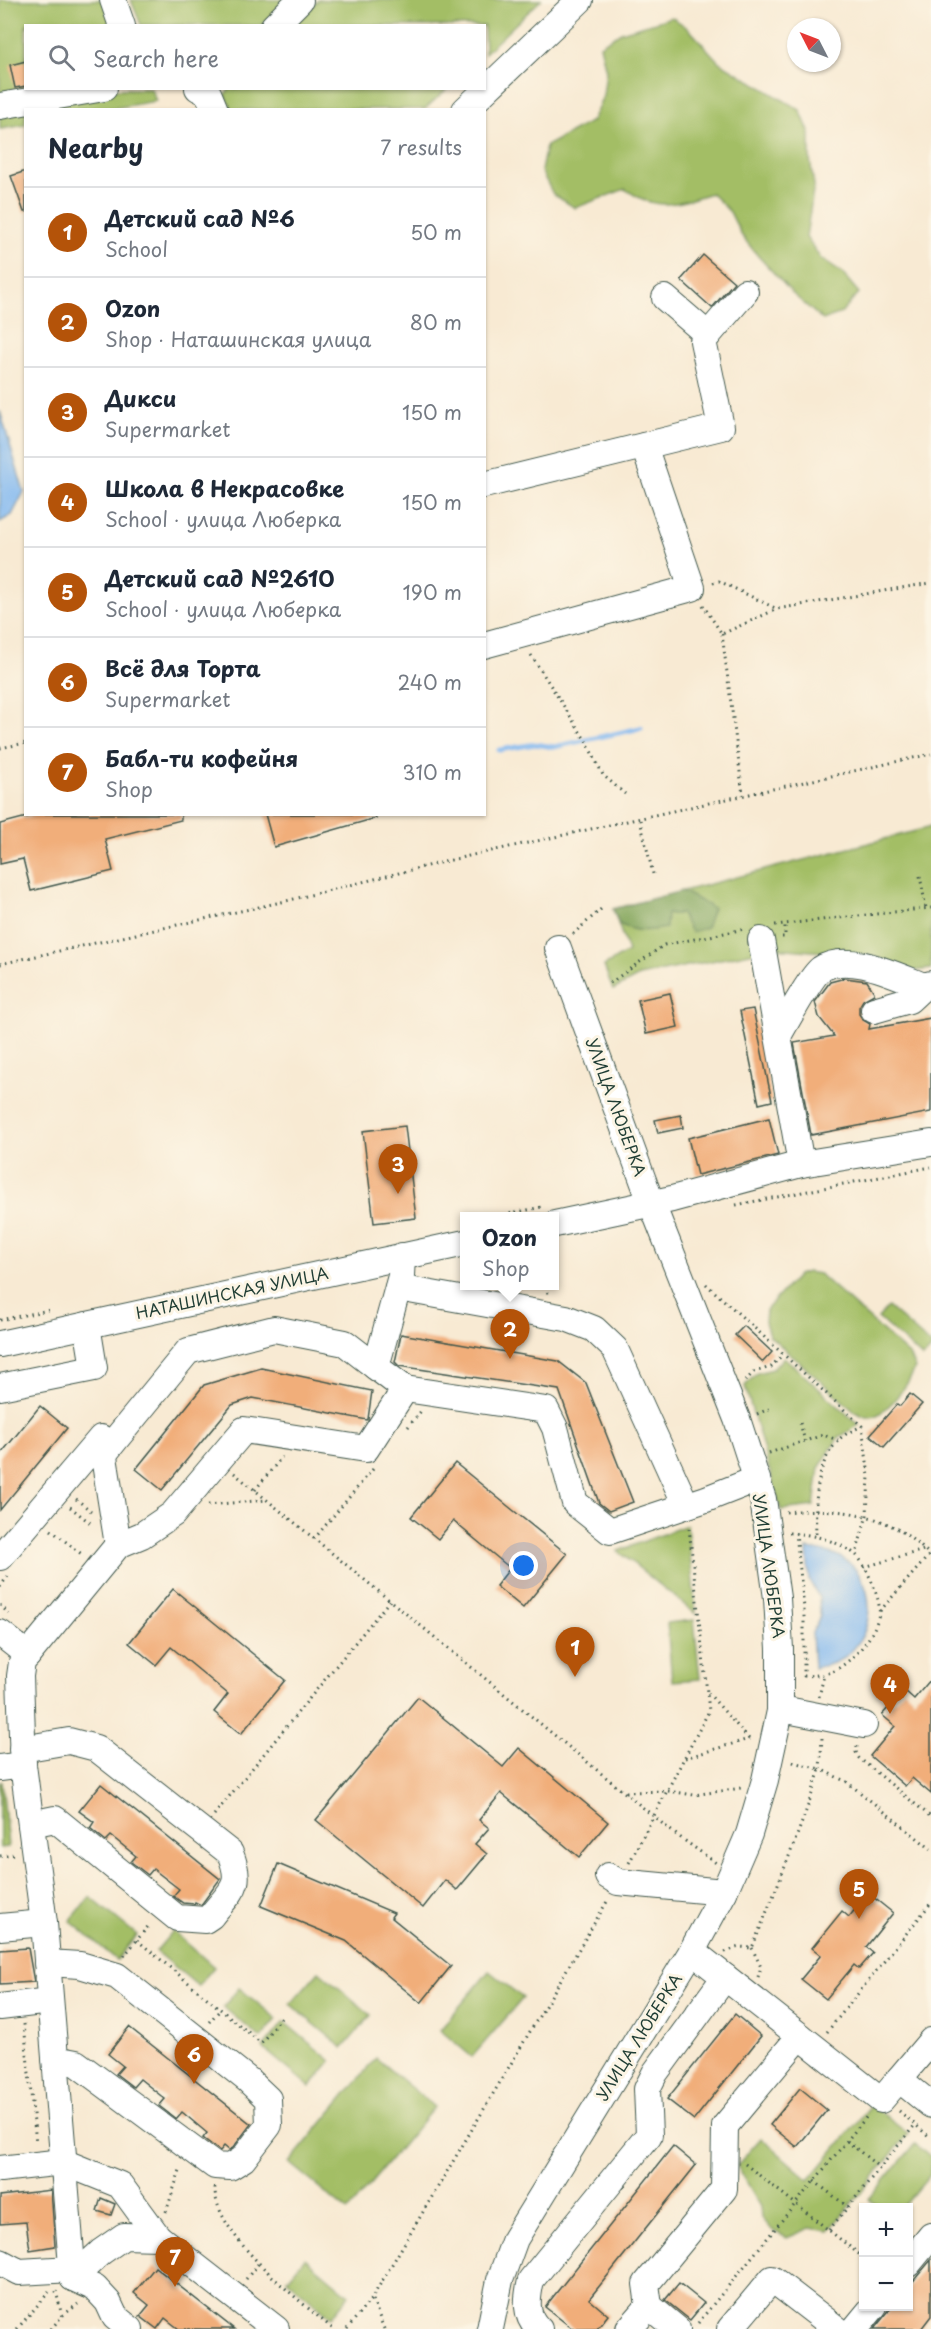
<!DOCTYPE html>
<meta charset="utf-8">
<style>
:root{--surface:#fff;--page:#f2f2f3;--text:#1f2937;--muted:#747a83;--line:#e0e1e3;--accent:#b45309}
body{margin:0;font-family:"Playpen Sans",sans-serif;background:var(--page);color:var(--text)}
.controls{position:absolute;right:18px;bottom:18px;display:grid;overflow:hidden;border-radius:0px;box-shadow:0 2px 4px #0004}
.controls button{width:54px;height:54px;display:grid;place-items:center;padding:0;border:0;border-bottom:2px solid var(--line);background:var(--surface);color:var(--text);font:30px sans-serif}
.compass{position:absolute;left:787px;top:18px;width:54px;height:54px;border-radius:50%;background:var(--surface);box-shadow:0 2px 4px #0004;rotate:312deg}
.you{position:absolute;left:524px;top:1566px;width:21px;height:21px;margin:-15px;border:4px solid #fff;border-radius:50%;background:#1a73e8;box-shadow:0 0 0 9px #1a73e833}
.badge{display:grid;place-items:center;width:39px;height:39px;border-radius:50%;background:var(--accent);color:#fff;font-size:20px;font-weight:700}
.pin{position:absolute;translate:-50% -50px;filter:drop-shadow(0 2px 3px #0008)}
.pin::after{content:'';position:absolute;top:32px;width:21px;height:18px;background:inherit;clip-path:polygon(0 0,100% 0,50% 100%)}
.popup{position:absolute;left:460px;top:1212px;width:99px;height:78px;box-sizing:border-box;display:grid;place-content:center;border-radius:0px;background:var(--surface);filter:drop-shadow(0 2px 4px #0005);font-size:20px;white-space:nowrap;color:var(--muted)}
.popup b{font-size:22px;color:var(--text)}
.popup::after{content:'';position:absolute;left:50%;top:100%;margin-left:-12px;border:12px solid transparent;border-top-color:var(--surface)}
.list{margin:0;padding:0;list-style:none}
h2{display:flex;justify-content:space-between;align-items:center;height:78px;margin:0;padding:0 24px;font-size:26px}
h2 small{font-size:20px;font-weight:400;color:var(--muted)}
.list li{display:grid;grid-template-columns:39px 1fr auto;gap:18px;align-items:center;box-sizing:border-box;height:90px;padding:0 24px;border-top:2px solid var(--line)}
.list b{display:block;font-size:22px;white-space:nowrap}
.list p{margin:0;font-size:20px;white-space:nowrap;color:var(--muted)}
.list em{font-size:20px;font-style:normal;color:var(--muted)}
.icon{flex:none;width:33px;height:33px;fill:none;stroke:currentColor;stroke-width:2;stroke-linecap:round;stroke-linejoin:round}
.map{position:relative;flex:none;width:931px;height:2329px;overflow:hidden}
.search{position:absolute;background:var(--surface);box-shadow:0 2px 4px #0004;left:24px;top:24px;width:462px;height:66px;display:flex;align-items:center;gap:15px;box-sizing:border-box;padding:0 21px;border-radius:0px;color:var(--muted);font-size:22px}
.panel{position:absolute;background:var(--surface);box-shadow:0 2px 4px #0004;left:24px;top:108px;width:462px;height:708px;border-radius:0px}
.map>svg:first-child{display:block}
</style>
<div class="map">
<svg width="931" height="2329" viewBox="0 0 931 2329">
<rect width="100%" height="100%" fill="#fcf5e5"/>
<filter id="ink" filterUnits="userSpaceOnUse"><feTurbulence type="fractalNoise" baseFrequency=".0167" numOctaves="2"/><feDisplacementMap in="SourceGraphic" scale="12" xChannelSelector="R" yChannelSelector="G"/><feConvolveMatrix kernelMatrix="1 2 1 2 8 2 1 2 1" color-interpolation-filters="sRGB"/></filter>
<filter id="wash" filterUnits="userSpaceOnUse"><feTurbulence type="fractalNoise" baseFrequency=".008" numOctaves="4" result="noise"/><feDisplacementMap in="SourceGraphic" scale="24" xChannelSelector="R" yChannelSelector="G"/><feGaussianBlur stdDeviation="1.35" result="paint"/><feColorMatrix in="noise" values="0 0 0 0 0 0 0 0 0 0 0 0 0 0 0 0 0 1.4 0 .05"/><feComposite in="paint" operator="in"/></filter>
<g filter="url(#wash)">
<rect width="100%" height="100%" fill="#f8ead3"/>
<g fill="#a3be65" stroke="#617e4c" stroke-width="1.5">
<path d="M0 0H115L126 25 26 26V88L151 89 156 101 109 109 26 110 25 125 0 129Z"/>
<path d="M131 0H286L261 26 141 25Z"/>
<path d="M318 0H541L485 53 484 26H293Z"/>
<path d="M672 17 689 29 719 62 800 110 810 134V159L814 185 806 237 821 259 842 273 859 293 841 313 823 320 794 295 758 256 742 236 730 212 711 193C692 199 670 208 650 202 642 200 633 194 625 189L575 208 553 194 541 171 546 146 592 121 603 96 606 71 600 45 621 32Z"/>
<path d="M231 88H447V89L425 109 231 110 225 94Z"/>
<path d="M931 827V969L913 971 873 956 774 948 639 976 613 990 604 966 628 952 613 909Z"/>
<path d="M807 1272 819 1274 909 1355 915 1368C910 1382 884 1419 868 1417 864 1417 858 1413 855 1412L769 1335 765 1322 766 1310 798 1275Z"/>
<path d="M888 1307 931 1345V1349L923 1358 878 1318Z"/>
<path d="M784 1357 859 1425 838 1438 819 1468 814 1506 781 1510 745 1386 757 1373 773 1369Z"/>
<path d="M687 1525 696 1614 618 1551Z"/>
<path d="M694 1620 700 1679 672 1681 667 1623Z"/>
<path d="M0 1782H2L8 1847 0 1848Z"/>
<path d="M90 1897 137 1935 117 1960 70 1921Z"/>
<path d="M173 1931 214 1967 198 1986 156 1951Z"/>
<path d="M319 1971 371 2015 343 2048 290 2004Z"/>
<path d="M489 1971 523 1998 472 2057 440 2030Z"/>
<path d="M239 1988 277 2019 261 2038 223 2007Z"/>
<path d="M284 2022 331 2061 310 2087 263 2048Z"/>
<path d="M376 2058 434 2107 348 2211 289 2163Z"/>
<path d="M872 2105 908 2134 829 2231 810 2228 787 2238 773 2231 762 2218 761 2207 737 2165 761 2138 809 2180Z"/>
<path d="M915 2144 931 2158V2174L903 2207H878L869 2199Z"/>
<path d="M305 2258 349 2295 331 2317 287 2280Z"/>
</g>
<path fill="#82a55a" stroke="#507147" stroke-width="1.5" d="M682 891 713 908 706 928 691 932 681 914H667L666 928C646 931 637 933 619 924L613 909Z"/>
<g fill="#80b7f0" stroke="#507a92" stroke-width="1.5">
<path d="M0 411 24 492 12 515 0 522Z"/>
<path d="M807 1549C821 1551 835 1552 847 1561 880 1587 875 1643 836 1662 830 1665 821 1666 814 1668L812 1633 820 1616 819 1597 809 1580Z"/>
</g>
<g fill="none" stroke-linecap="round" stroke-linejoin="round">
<path stroke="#80b7f0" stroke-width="5" d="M499 750 535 744 554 747 641 728"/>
</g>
<g id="blocks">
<g fill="#f1ae7a">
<path d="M26 61V86L15 88 10 65Z"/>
<path d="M26 171V212H24L11 176Z"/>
<path d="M703 255 734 282 712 308 681 280Z"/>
<path d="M38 814H181V820L105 839 113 871 31 891 23 859 0 864V824Z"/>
<path d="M265 814H375L376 818 274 847Z"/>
<path d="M845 978 867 981 874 992V994L863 1000 859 1007V1014L863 1020 870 1024 869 1029 931 1018V1112L811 1135 794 1043 834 1036 819 1017 815 1002 830 982Z"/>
<path d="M670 993 678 1027 646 1034 638 1000Z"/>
<path d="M753 1009 772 1101 759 1104 740 1011Z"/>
<path d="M681 1115 683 1128 658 1133 655 1120Z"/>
<path d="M769 1118 778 1155 697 1175 688 1138Z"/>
<path d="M405 1126 416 1218 374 1223 363 1131Z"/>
<path d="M744 1326 772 1352 763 1362 735 1335Z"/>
<path d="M401 1334 558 1361 586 1383 633 1502 609 1511 599 1503 559 1390 399 1366 395 1362Z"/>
<path d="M261 1368 372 1391 368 1419 367 1420 253 1398 232 1405 162 1490 136 1469 204 1385Z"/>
<path d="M910 1394 922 1404 884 1447 870 1435 897 1404 900 1406Z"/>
<path d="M40 1406 67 1428 0 1510V1455Z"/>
<path d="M455 1463 567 1554 523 1608 496 1586 510 1568 453 1521 438 1539 411 1517Z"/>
<path d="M173 1589 285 1680 241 1734 214 1712 228 1694 171 1647 156 1665 129 1643Z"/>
<path d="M931 1679V1794L912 1778 905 1786 870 1756 895 1726 882 1715 904 1690 914 1699Z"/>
<path d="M418 1697 503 1767 519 1748 608 1822 579 1857 501 1793 479 1820 489 1828 475 1844 487 1854 457 1890 445 1880 423 1908 316 1820Z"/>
<path d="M101 1784 220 1879 201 1905 195 1902 194 1904 183 1903 173 1896 179 1889 153 1869 148 1875 131 1862 136 1856 111 1836 106 1841 90 1828 94 1822 79 1811Z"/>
<path d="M278 1864 394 1913 391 1917 451 1966 421 2003 346 1941 261 1906Z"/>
<path d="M868 1893 893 1913 866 1947 873 1953 859 1969 854 1965 826 1999 801 1979 821 1955 812 1948 842 1911 849 1917Z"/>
<path d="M28 1948 34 1982 0 1984V1950Z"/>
<path d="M735 2014 761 2036 694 2120 667 2099Z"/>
<path d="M129 2027 251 2124 233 2148 229 2150 224 2146 220 2151 203 2138 207 2133 182 2112 176 2119 159 2106 165 2099 140 2079 133 2087 116 2074 123 2066 108 2054Z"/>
<path d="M800 2088 827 2110 797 2147 770 2125Z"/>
<path d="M673 2146 696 2165 589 2299 608 2315 597 2329H573L545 2307Z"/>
<path d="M51 2190 55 2246 30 2250 26 2222 0 2224V2196Z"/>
<path d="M101 2198 115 2204 111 2215 97 2211Z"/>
<path d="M931 2260V2316L921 2329H874L892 2307H909V2286Z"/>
<path d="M155 2267 234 2329H179L165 2318 157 2329 140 2316 149 2305 134 2293Z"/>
<path d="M679 2283 704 2303 690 2320 665 2300Z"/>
</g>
</g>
</g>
<g filter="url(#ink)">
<use href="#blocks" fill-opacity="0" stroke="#40574c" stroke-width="1.5"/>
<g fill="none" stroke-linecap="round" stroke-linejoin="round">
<g stroke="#40574c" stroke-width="28">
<g id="minor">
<path d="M113 0 122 26"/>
<path d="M274 26 300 0"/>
<path d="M198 88 208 93 215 110"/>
<path d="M0 106 104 88"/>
<path d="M465 110 580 0"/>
<path d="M665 298 708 335"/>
<path d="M484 485 721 427 703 341 745 292"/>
<path d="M484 645 692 588 644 446"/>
<path d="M761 940 778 1036"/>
<path d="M874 1010 909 1000 924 986"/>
<path d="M801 1164 778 1036C785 1024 811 976 821 969 848 951 897 976 924 986L931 984"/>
<path d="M555 1224 672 1199 801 1164 931 1143"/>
<path d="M398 1288 566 1318 594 1329 615 1349 686 1505"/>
<path d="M0 1344 465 1243"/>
<path d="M0 1387 94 1368 87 1325"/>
<path d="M405 1389 546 1410 555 1428 575 1503 610 1531 706 1499 757 1479"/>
<path d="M103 1455 188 1351 274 1329 345 1343 376 1367"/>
<path d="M118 1545 22 1662 20 1676 23 1765 44 1923 73 2278 95 2288 108 2302 115 2317 130 2329"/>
<path d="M0 1557 101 1438 118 1545 142 1535 173 1514 244 1430 366 1449 405 1389 376 1367 401 1276 402 1256"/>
<path d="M0 1633 28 1655"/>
<path d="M780 1711H792L864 1725"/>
<path d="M22 1749 69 1741 96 1748 230 1853C244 1887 231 1890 211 1916L205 1920 177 1918 55 1819 31 1824"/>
<path d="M0 1768 23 1765"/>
<path d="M608 1876 618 1882 724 1892"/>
<path d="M0 1927 44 1923"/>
<path d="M692 1951 800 2036"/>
<path d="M47 1963 80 1965 117 1976 248 2080 268 2099 269 2125 243 2159 230 2167 215 2166 76 2063 55 2059"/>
<path d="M0 2007 50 2001"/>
<path d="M899 2079 931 2041"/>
<path d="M0 2169 63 2162 120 2185 158 2237"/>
<path d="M0 2262 19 2272 72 2269"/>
<path d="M908 2264 931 2236"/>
<path d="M73 2278 101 2252 124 2236 158 2237 276 2329"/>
<path d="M649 2306 646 2284 724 2189 725 2126 800 2036 881 2100 899 2079 931 2105"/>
<path d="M490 2329 500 2280 515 2239 692 1951 724 1892 749 1834 765 1780 780 1711V1649L777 1598 763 1499 737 1419 648 1194 558 948"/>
<path d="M539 2329C524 2316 527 2298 531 2280L649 2135 647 2089 655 2073 725 1977"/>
<path d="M629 2329 649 2306 677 2329"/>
<path d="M730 2329 772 2279 837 2329"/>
<path d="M855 2329 874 2306"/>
</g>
</g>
<g stroke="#40574c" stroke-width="3" stroke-dasharray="1.5 4.5" stroke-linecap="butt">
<path d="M713 583 719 581 777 609 931 583"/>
<path d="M703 605 722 634 777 609"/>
<path d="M722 634 743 795"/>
<path d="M531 655 586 741 603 775 625 794"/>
<path d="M0 748 26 743"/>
<path d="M640 820 654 878"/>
<path d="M920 876 926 908"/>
<path d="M775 925 931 908"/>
<path d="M573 934 601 909"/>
<path d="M782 937H785V923"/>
<path d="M0 964 286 901 455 859 931 754"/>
<path d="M610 983 664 945 745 929"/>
<path d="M736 1205 931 1167"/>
<path d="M498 1216 542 1207"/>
<path d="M706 1284 862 1426 869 1476 867 1515 856 1554"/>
<path d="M547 1286 548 1296"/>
<path d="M0 1320 49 1310"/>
<path d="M745 1381 754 1372 771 1367 783 1354"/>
<path d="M757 1414 769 1409"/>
<path d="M800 1423 805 1441"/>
<path d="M408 1427 421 1411"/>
<path d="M769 1453 823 1435 838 1440"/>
<path d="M234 1473 674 1833 716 1863"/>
<path d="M255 1490 282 1457"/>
<path d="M76 1499 91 1511"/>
<path d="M208 1505 267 1500"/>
<path d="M70 1507 93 1525"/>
<path d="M786 1512C825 1508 867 1510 901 1531 911 1538 921 1547 931 1555"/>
<path d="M51 1530 84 1556"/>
<path d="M789 1533C812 1534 836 1540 855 1554 865 1562 882 1601 879 1613 876 1630 866 1644 854 1656 836 1672 829 1675 804 1676V1608L796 1533"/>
<path d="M816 1534C815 1503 815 1465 838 1441 843 1434 854 1430 862 1426"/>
<path d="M314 1539 373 1469"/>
<path d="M864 1567 924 1550"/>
<path d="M0 1587 8 1576"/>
<path d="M0 1605 9 1614"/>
<path d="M880 1611 930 1554"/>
<path d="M708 1693 749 1739H753"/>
<path d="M819 1697 824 1675"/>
<path d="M822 1738 820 1769 847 1782 931 1849"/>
<path d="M857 1746 856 1752 859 1758 931 1817"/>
<path d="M685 1758 749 1739"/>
<path d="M626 1792 668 1791 694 1795 741 1788"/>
<path d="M214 1815 390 1600"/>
<path d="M0 1856 13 1854"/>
<path d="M629 1863 709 1711 689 1528"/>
<path d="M137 1940 261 2043 281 2018"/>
<path d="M752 1948 761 1967 758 1977"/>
<path d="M725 1952 739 1947 752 1948C776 1889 801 1830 820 1769L789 1761"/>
<path d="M124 1956 150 1924"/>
<path d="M209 2022 220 2010"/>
<path d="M24 2024 36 2143"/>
<path d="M827 2032 931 1903"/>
<path d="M899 2111 931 2138"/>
<path d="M847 2141 880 2168"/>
<path d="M745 2164 864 2258"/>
<path d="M814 2181 848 2207"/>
<path d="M215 2187C213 2234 299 2300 333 2329"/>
<path d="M166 2212 181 2167"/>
<path d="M829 2230 915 2125"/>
<path d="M246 2279 258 2264"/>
<path d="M56 2291 62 2316"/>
<path d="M698 2323 868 2115"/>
<path d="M17 2329 49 2292"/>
<path d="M51 2329 62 2316 78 2304"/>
<path d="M347 2329 372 2298"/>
<path d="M384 2329 372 2298 608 1900"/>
</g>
<use href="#minor" stroke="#fff" stroke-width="26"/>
</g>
</g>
<g text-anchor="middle" stroke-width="6" stroke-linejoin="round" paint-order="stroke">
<g font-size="16" fill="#1f3d34" stroke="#fcf5e5">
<text transform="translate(616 1107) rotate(70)" y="6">УЛИЦА ЛЮБЕРКА</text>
<text transform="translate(232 1293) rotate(-12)" y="6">НАТАШИНСКАЯ УЛИЦА</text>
<text transform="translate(769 1566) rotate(82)" y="6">УЛИЦА ЛЮБЕРКА</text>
<text transform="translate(639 2037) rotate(-58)" y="6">УЛИЦА ЛЮБЕРКА</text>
</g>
</g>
</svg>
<div class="controls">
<button>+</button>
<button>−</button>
</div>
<svg class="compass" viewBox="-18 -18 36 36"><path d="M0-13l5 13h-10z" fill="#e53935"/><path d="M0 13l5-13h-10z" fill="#747a83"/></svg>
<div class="you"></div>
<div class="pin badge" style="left:575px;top:1677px">1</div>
<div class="pin badge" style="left:510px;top:1359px">2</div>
<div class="popup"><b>Ozon</b>Shop</div>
<div class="pin badge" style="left:398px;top:1194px">3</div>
<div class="pin badge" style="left:890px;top:1714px">4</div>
<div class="pin badge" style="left:859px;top:1919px">5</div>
<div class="pin badge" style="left:194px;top:2084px">6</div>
<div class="pin badge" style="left:175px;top:2287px">7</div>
<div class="search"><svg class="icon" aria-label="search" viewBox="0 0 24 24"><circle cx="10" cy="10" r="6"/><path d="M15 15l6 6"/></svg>Search here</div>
<section class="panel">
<h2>Nearby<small>7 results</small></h2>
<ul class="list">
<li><span class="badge">1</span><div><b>Детский сад №6</b><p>School</p></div><em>50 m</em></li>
<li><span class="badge">2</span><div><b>Ozon</b><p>Shop · Наташинская улица</p></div><em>80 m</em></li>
<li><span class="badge">3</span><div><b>Дикси</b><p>Supermarket</p></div><em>150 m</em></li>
<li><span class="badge">4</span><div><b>Школа в Некрасовке</b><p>School · улица Люберка</p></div><em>150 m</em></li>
<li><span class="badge">5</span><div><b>Детский сад №2610</b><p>School · улица Люберка</p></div><em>190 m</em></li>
<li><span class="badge">6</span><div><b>Всё для Торта</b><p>Supermarket</p></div><em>240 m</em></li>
<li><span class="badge">7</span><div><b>Бабл-ти кофейня</b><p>Shop</p></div><em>310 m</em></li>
</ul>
</section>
</div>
